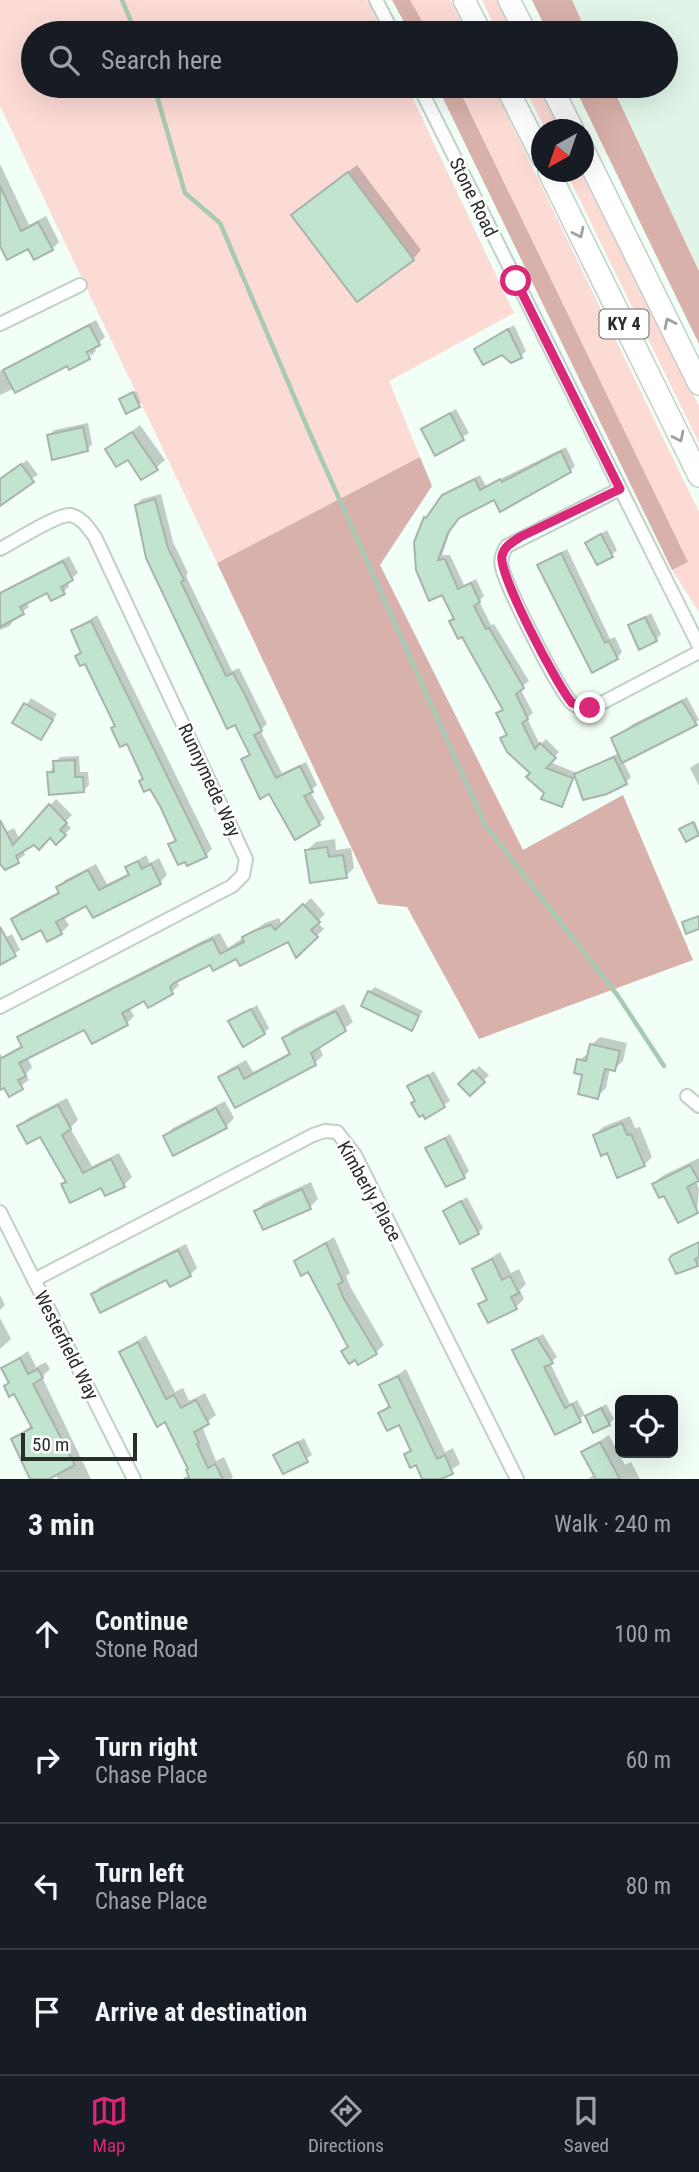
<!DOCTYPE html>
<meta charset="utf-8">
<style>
:root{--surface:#171b24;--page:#242831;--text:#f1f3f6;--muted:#9ea1a6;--line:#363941;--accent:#db2777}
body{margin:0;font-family:"Roboto Condensed",sans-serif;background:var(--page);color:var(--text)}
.controls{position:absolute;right:21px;bottom:21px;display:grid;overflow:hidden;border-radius:10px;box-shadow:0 7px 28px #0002}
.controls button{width:63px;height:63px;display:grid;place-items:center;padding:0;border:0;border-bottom:2px solid var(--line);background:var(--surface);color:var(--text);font:35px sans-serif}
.compass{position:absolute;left:531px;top:119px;width:63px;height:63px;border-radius:50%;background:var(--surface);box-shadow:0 7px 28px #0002;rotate:220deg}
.scale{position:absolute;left:21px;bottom:18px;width:116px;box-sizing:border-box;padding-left:7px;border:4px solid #292e2a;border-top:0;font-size:19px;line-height:24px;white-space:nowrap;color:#292e2a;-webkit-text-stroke:5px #fff;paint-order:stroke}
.stop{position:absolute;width:21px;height:21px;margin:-16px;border:5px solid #db2777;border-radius:50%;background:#fff}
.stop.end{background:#db2777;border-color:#fff;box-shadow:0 2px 7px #0008}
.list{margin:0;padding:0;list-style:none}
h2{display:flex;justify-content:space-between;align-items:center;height:91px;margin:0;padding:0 28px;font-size:30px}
h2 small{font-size:23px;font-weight:400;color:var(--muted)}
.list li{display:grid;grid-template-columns:46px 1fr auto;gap:21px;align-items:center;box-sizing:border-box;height:126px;padding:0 28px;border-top:2px solid var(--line)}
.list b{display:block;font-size:26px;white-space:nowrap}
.list p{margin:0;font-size:23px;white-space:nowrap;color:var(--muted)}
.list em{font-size:23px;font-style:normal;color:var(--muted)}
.icon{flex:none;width:38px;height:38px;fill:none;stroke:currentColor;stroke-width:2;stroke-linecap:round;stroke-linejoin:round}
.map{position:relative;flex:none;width:699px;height:1479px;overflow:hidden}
.search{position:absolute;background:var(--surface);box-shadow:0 7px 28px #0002;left:21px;right:21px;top:21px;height:77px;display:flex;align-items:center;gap:18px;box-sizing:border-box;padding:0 24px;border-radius:38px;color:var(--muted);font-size:26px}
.sheet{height:595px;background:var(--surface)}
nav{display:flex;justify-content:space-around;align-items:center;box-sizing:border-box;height:98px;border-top:2px solid var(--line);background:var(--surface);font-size:19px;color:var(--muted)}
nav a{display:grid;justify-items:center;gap:4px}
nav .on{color:var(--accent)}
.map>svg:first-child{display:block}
</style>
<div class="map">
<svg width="699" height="1479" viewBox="0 0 699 1479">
<rect width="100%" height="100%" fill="#f1fff6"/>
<path fill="#e0f5e8" d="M572 0H699V270L613 86H666V33H588Z"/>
<g fill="#fddbd5">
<path d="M0 0H367L383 33H33V86H407L514 313 389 381 420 457 217 563 0 106Z"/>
<path d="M410 0H450L467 33H429Z"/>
<path d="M482 0H500L516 33H498Z"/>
<path d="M458 86H493L699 512V612L672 570 688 562Z"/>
<path d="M524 86H542L564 129H545Z"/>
<path d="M584 170 699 406V443L566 172Z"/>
</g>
<g fill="#d8b1aa">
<path d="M392 0H410L429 33H410Z"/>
<path d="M532 0H572L587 33H548Z"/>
<path d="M437 86 458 87 688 562 672 570Z"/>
<path d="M574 86H612L699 271V344Z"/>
<path d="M420 457 432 486 380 565 523 850 623 795 693 960 479 1039 407 907 378 904 217 563Z"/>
</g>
<g fill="#0003">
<path d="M0 164 29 225 46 216 59 242 52 249 0 240Z"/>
<path d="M357 165 421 250 413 259 294 215Z"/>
<path d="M96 320 105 337 94 347 96 351 91 356 84 344 67 364 0 395V371Z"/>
<path d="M514 325 526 351 521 356 476 349Z"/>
<path d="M136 391 141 403 127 412 123 398Z"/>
<path d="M456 409 469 433 436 453 423 429Z"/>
<path d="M88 423 92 444 87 450 49 435 54 430Z"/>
<path d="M140 425 165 460 156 468 107 449Z"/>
<path d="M566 447 575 466 570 471 495 498 460 515 452 526 442 555H450L464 585 476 579 484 596 479 601 491 625 494 624 529 681 520 688 533 713 527 718 540 745 546 739 559 752 550 762 577 773 619 753 618 735 633 724 687 697 699 720 623 761 631 777 626 782 576 775 561 805 546 792 502 739 508 733 498 714 504 708 462 634 451 622 455 618 425 518 450 490 480 475 486 486Z"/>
<path d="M27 460 38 475 0 495V480Z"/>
<path d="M161 494 173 542 188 573 186 576 232 671 239 668 267 724 260 730 282 773 306 762 317 785 310 791 325 818 319 824 270 792 243 760 251 753 136 505 142 499Z"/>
<path d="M607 530 617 550 612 555 587 543Z"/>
<path d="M567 549 610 639 615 637 622 652 617 658 539 565Z"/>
<path d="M69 556 78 573 67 582 69 586 64 592 48 590 26 602 29 607 14 618 10 626 0 630V592Z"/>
<path d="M651 613 661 634 656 640 630 626Z"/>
<path d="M97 615 212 849 206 855 170 845 177 838 163 807 116 726 86 662 78 656 82 651 73 631Z"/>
<path d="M31 698 57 714 41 738 15 722Z"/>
<path d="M79 756 80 772H88L89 785 83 791 49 773 60 757Z"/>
<path d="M699 762V786L690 768Z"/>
<path d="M56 799 72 815 65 822 71 828 56 843 50 836 23 850 25 855 6 868 0 862V835L14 828 20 840Z"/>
<path d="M695 821 699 833 686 840 681 829Z"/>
<path d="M335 839 336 850 351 848 354 868 346 876 307 850 316 842Z"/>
<path d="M146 855 150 863 159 858 167 875 160 882 87 903 63 916 69 925 61 933 13 919 20 912 60 891 58 887 65 880 96 864 107 884 129 873 127 867Z"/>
<path d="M311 898 325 914 317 922 324 929 297 955 288 940 211 963 176 980 179 985 172 992 145 998 129 1007 134 1016 127 1023 85 1027 27 1057 32 1067 26 1074 29 1080 9 1094 4 1086 0 1088V1053L2 1057 23 1045 19 1038 26 1031 210 937 220 933 228 948 265 923 279 918 282 925Z"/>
<path d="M12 934 20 950 0 963V941Z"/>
<path d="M375 987 423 1011 411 1029 369 992Z"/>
<path d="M344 1004 353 1022 319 1046 323 1055 315 1063 235 1106 220 1077 229 1069 246 1060 253 1072 291 1052 284 1039 292 1030Z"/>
<path d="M257 1005 269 1028 264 1033 231 1022Z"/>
<path d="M600 1037 627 1043 623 1061 614 1069 610 1068 606 1088 597 1097 579 1060 590 1052 591 1045Z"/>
<path d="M479 1066 489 1075 470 1094 461 1084Z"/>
<path d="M434 1071 450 1101 425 1116 409 1087Z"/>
<path d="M67 1098 78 1120 70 1128 92 1166 119 1153 132 1177 124 1185H63L67 1181 41 1134 20 1127 28 1118Z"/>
<path d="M225 1101 234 1118 226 1127 165 1136 173 1128Z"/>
<path d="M630 1116 635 1128 640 1127 652 1157 644 1165 608 1151 595 1135 603 1127Z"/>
<path d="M450 1134 469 1171 464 1176 428 1148Z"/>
<path d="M699 1158V1178L696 1181 699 1189 697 1212 654 1184 662 1176Z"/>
<path d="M311 1182 318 1199 310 1207 263 1228 256 1211 264 1203Z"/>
<path d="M467 1197 483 1228 478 1233 445 1211Z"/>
<path d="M334 1237 350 1273 346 1276 351 1288 384 1345 375 1353 343 1351 349 1345 309 1270 296 1261Z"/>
<path d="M699 1241V1264L677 1272 671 1259Z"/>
<path d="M186 1244 197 1268 190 1275 93 1294 100 1287Z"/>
<path d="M500 1252 511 1273 519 1269 526 1284 520 1290 524 1299 516 1307 481 1304 488 1297 474 1269Z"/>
<path d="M0 1295 5 1305 0 1310Z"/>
<path d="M0 1318 11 1339 0 1349Z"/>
<path d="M543 1334 557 1357 550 1363 570 1404 577 1400 585 1415 556 1433 514 1350Z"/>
<path d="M146 1335 175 1392 183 1388 189 1401 205 1393 216 1415 202 1426 216 1461 224 1457 233 1477 231 1479H192L166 1420 121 1352Z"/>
<path d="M28 1351 36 1367 46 1362 50 1369 42 1377 91 1479H58L55 1474 45 1479H32L13 1439 32 1425 3 1368Z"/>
<path d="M406 1369 445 1452 453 1448 460 1464 437 1479H424L417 1463 406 1454 412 1448 400 1423 380 1413 390 1404 381 1386Z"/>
<path d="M606 1404 614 1419 609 1424 587 1416Z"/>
<path d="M609 1435 625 1465 631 1462 640 1479H588L595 1474 583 1452Z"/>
<path d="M304 1438 312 1455 284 1472 275 1455Z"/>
</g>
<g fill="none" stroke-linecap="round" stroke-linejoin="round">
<g stroke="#a8cab5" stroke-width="4.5">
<path d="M122 0 136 33"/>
<path d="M154 86 185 193 220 223 308 429 485 825 618 996 664 1066"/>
</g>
</g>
<g fill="#c1e4cf" stroke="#a7b4ac" stroke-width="2">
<path d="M348 172 414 260 357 302 291 215Z"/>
<path d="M0 186 21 231 38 222 53 250 34 260 28 249 7 260 0 246Z"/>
<path d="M89 325 100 345 87 352 90 359 69 370 67 366 15 393 3 370Z"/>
<path d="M508 329 522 358 511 363 502 355 483 365 474 349Z"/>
<path d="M133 392 140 407 126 414 119 399Z"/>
<path d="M450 413 464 440 435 456 421 429Z"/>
<path d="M83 427 88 451 52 460 47 435Z"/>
<path d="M132 432 158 470 141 480 128 460 116 467 105 449Z"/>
<path d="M561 451 571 472 500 512 494 500 459 518 448 533 438 560 445 559 458 589 471 583 480 602 474 606 486 629 489 628 524 688 516 694 528 719 522 723 535 749 540 743 556 758 546 768 573 778 562 807 541 799 544 793 526 777 530 773 507 752 500 738 507 735 496 713 503 710 462 637 458 639 449 621 454 619 442 595 429 601 416 570 414 542 424 517 426 518 442 495 475 479 480 490 500 479 502 482Z"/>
<path d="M21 464 34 482 0 506V479Z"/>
<path d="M155 499 168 548 184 580 181 582 226 676 233 673 246 697 262 731 254 735 276 778 300 766 313 792 304 796 320 825 295 840 269 794 260 799 241 759 250 755 235 725 227 729 146 558 135 505Z"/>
<path d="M601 534 613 557 597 565 585 543Z"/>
<path d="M561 553 605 643 609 641 618 659 592 673 537 565Z"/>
<path d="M63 561 73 580 61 587 65 594 51 601 47 593 20 607 24 614 0 627V593Z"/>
<path d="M645 617 657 641 639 650 628 625Z"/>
<path d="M91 621 207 857 187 866 185 862 178 865 168 844 176 841 161 808 150 789 144 792 139 781 143 779 127 744 120 747 111 728 115 726 85 664 80 666 75 656 81 653 71 630Z"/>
<path d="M682 701 697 725 622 763 611 738Z"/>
<path d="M24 703 53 720 41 740 12 723Z"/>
<path d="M614 757 627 784 607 794 583 800 574 774Z"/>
<path d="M75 760V777H83L84 792 49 795 47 772H54L53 761Z"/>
<path d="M49 804 67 823 60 830 66 835 56 845 50 838 39 850 34 845 16 856 19 863 5 870 0 864V820L13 845Z"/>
<path d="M693 822 699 835 686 842 679 829Z"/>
<path d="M327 847 329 857 343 855 347 878 310 883 305 850Z"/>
<path d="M138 861 142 869 151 864 161 884 93 918 86 906 56 922 62 934 47 942 41 930 22 940 11 919 59 893 56 887 88 870 99 890 129 875 125 867Z"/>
<path d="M303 904 320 922 311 930 318 937 296 958 288 942 240 966 236 959 213 971 210 965 174 983 170 987 173 994 148 1008 144 1001 122 1013 128 1025 92 1044 84 1030 19 1063 26 1076 18 1080 23 1089 9 1097 4 1088 0 1090V1059L22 1047 17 1037 201 944 213 939 220 954 244 942 242 937 256 930 271 925 275 930Z"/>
<path d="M699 916V929L686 934 682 922Z"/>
<path d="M0 927 16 956 0 965Z"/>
<path d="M368 991 419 1016 412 1031 361 1006Z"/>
<path d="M251 1009 265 1034 243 1047 228 1021Z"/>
<path d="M336 1011 346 1031 311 1053 316 1065 235 1108 218 1077 238 1067 244 1079 290 1054 282 1038Z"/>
<path d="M590 1044 620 1051 615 1071 605 1069 598 1099 578 1094 582 1075 574 1073 577 1059 586 1061Z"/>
<path d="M473 1070 485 1082 470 1096 458 1084Z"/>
<path d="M428 1075 445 1107 425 1119 423 1115 419 1117 411 1103 415 1101 407 1086Z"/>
<path d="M58 1105 71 1129 62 1135 83 1173 111 1159 125 1187 105 1196 101 1188 70 1203 61 1184 66 1182 40 1137 27 1144 17 1126Z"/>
<path d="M216 1108 227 1128 173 1156 163 1136Z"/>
<path d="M622 1123 627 1135 631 1134 645 1166 617 1178 607 1153 601 1156 593 1135Z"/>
<path d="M445 1138 465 1178 446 1187 425 1148Z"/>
<path d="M690 1165 699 1181 687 1187 698 1213 678 1223 664 1196 659 1198 652 1184Z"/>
<path d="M302 1189 311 1209 263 1230 254 1211Z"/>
<path d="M461 1201 479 1234 460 1244 443 1211Z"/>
<path d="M699 1242V1257L695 1259 698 1266 676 1274 669 1259 672 1255Z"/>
<path d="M326 1243 343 1282 338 1284 343 1297 377 1354 358 1365 355 1360 349 1364 341 1351 348 1347 308 1272 301 1276 294 1261Z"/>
<path d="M178 1250 191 1276 170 1287 166 1280 100 1313 91 1294Z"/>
<path d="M492 1259 502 1280 510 1276 519 1293 511 1297 517 1309 488 1323 478 1304 487 1300 472 1269Z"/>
<path d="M537 1338 553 1363 544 1367 565 1408 572 1404 581 1422 555 1435 512 1350Z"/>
<path d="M138 1342 166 1399 174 1395 181 1408 196 1400 209 1424 194 1432 199 1443 197 1444 208 1468 215 1464 223 1479H184L189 1477 186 1470 188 1469 165 1422 157 1427 119 1352Z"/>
<path d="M20 1358 28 1374 38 1369 43 1378 33 1384 75 1465 49 1479H30L11 1439 32 1428 14 1394 9 1397 4 1386 9 1383 1 1368Z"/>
<path d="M398 1376 437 1459 445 1455 453 1474 441 1479H422L416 1465 410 1468 404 1454 411 1451 399 1425 387 1431 378 1413 390 1407 379 1385Z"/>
<path d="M601 1408 610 1425 593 1433 585 1416Z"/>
<path d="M298 1442 308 1462 283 1474 273 1455Z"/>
<path d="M600 1442 620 1479H596L581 1452Z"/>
</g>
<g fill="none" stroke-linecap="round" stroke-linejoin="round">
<g stroke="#c2cfc7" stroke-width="16">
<g id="street">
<path d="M376 0 393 33"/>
<path d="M419 86 699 646"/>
<path d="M0 324 80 285"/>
<path d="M620 489 507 546C502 553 500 559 502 567 505 584 561 696 573 704 579 708 587 708 594 707L699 652"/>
<path d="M0 549C14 542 57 514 70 515 82 517 89 529 95 537L246 859 243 875 232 886 0 1007"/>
<path d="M687 1096 699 1106"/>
<path d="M0 1212 134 1479"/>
<path d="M34 1280 313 1135 325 1131 337 1132 355 1155 517 1479"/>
</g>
</g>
<g stroke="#c2cfc7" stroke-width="24">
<g id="highway">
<path d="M464 0 481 33"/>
<path d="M509 0 526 33"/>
<path d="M506 86 542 157"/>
<path d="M551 86 573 130"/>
<path d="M584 151 699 384"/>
<path d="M549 172 699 476"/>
</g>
</g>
<use href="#street" stroke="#fff" stroke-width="12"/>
<use href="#highway" stroke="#fff" stroke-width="21"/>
</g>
<defs><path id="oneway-chevron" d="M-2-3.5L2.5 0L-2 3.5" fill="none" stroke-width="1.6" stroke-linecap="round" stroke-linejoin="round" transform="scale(1.75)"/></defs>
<g stroke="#9fa19f">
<use href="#oneway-chevron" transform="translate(579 233) rotate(64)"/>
<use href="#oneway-chevron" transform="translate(669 323) rotate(-116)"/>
<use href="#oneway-chevron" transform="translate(679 437) rotate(64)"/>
</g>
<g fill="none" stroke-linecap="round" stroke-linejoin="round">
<path stroke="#db2777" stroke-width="9" d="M516 281 620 489 520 537C513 542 504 546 502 556 498 574 558 687 572 703L590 708"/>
</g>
<g text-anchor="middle" stroke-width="5" stroke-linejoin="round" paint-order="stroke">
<rect fill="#fff" stroke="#696d6a" stroke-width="2" x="599.5" y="309.5" width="49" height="29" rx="5"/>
<g font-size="18" font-weight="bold" fill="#292e2a">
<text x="624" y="330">KY 4</text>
</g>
<g font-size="19" fill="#292e2a" stroke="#fff">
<text transform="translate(474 197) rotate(64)" y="7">Stone Road</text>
<text transform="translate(210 780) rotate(65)" y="7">Runnymede Way</text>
<text transform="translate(370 1191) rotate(61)" y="7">Kimberly Place</text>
<text transform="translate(67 1345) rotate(63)" y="7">Westerfield Way</text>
</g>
</g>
</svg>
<div class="controls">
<button><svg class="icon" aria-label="locate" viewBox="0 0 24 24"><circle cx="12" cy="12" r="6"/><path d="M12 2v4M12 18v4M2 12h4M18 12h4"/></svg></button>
</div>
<svg class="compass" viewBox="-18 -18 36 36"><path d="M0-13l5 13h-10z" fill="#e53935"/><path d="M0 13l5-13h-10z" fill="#9ea1a6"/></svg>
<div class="scale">50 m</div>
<div class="stop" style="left:516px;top:281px"></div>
<div class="stop end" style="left:590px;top:708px"></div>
<div class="search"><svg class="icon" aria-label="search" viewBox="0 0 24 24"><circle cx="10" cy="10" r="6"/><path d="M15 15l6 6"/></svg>Search here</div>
</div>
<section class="sheet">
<h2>3 min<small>Walk · 240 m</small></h2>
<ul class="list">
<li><svg class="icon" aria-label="ahead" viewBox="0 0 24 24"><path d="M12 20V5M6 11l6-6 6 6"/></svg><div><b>Continue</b><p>Stone Road</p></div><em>100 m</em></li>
<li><svg class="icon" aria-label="right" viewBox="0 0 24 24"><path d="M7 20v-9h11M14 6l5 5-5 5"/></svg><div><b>Turn right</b><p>Chase Place</p></div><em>60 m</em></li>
<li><svg class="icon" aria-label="left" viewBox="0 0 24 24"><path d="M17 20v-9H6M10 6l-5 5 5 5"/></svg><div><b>Turn left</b><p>Chase Place</p></div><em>80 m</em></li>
<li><svg class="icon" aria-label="arrive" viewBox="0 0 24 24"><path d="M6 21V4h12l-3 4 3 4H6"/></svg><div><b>Arrive at destination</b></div></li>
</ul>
</section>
<nav>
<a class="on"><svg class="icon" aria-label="map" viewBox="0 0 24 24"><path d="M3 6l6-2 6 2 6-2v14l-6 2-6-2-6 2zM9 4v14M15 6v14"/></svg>Map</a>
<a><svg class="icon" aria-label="directions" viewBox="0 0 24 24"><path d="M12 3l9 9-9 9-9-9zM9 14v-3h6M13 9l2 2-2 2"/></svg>Directions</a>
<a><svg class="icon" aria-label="saved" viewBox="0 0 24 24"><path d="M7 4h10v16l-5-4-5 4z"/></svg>Saved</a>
</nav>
